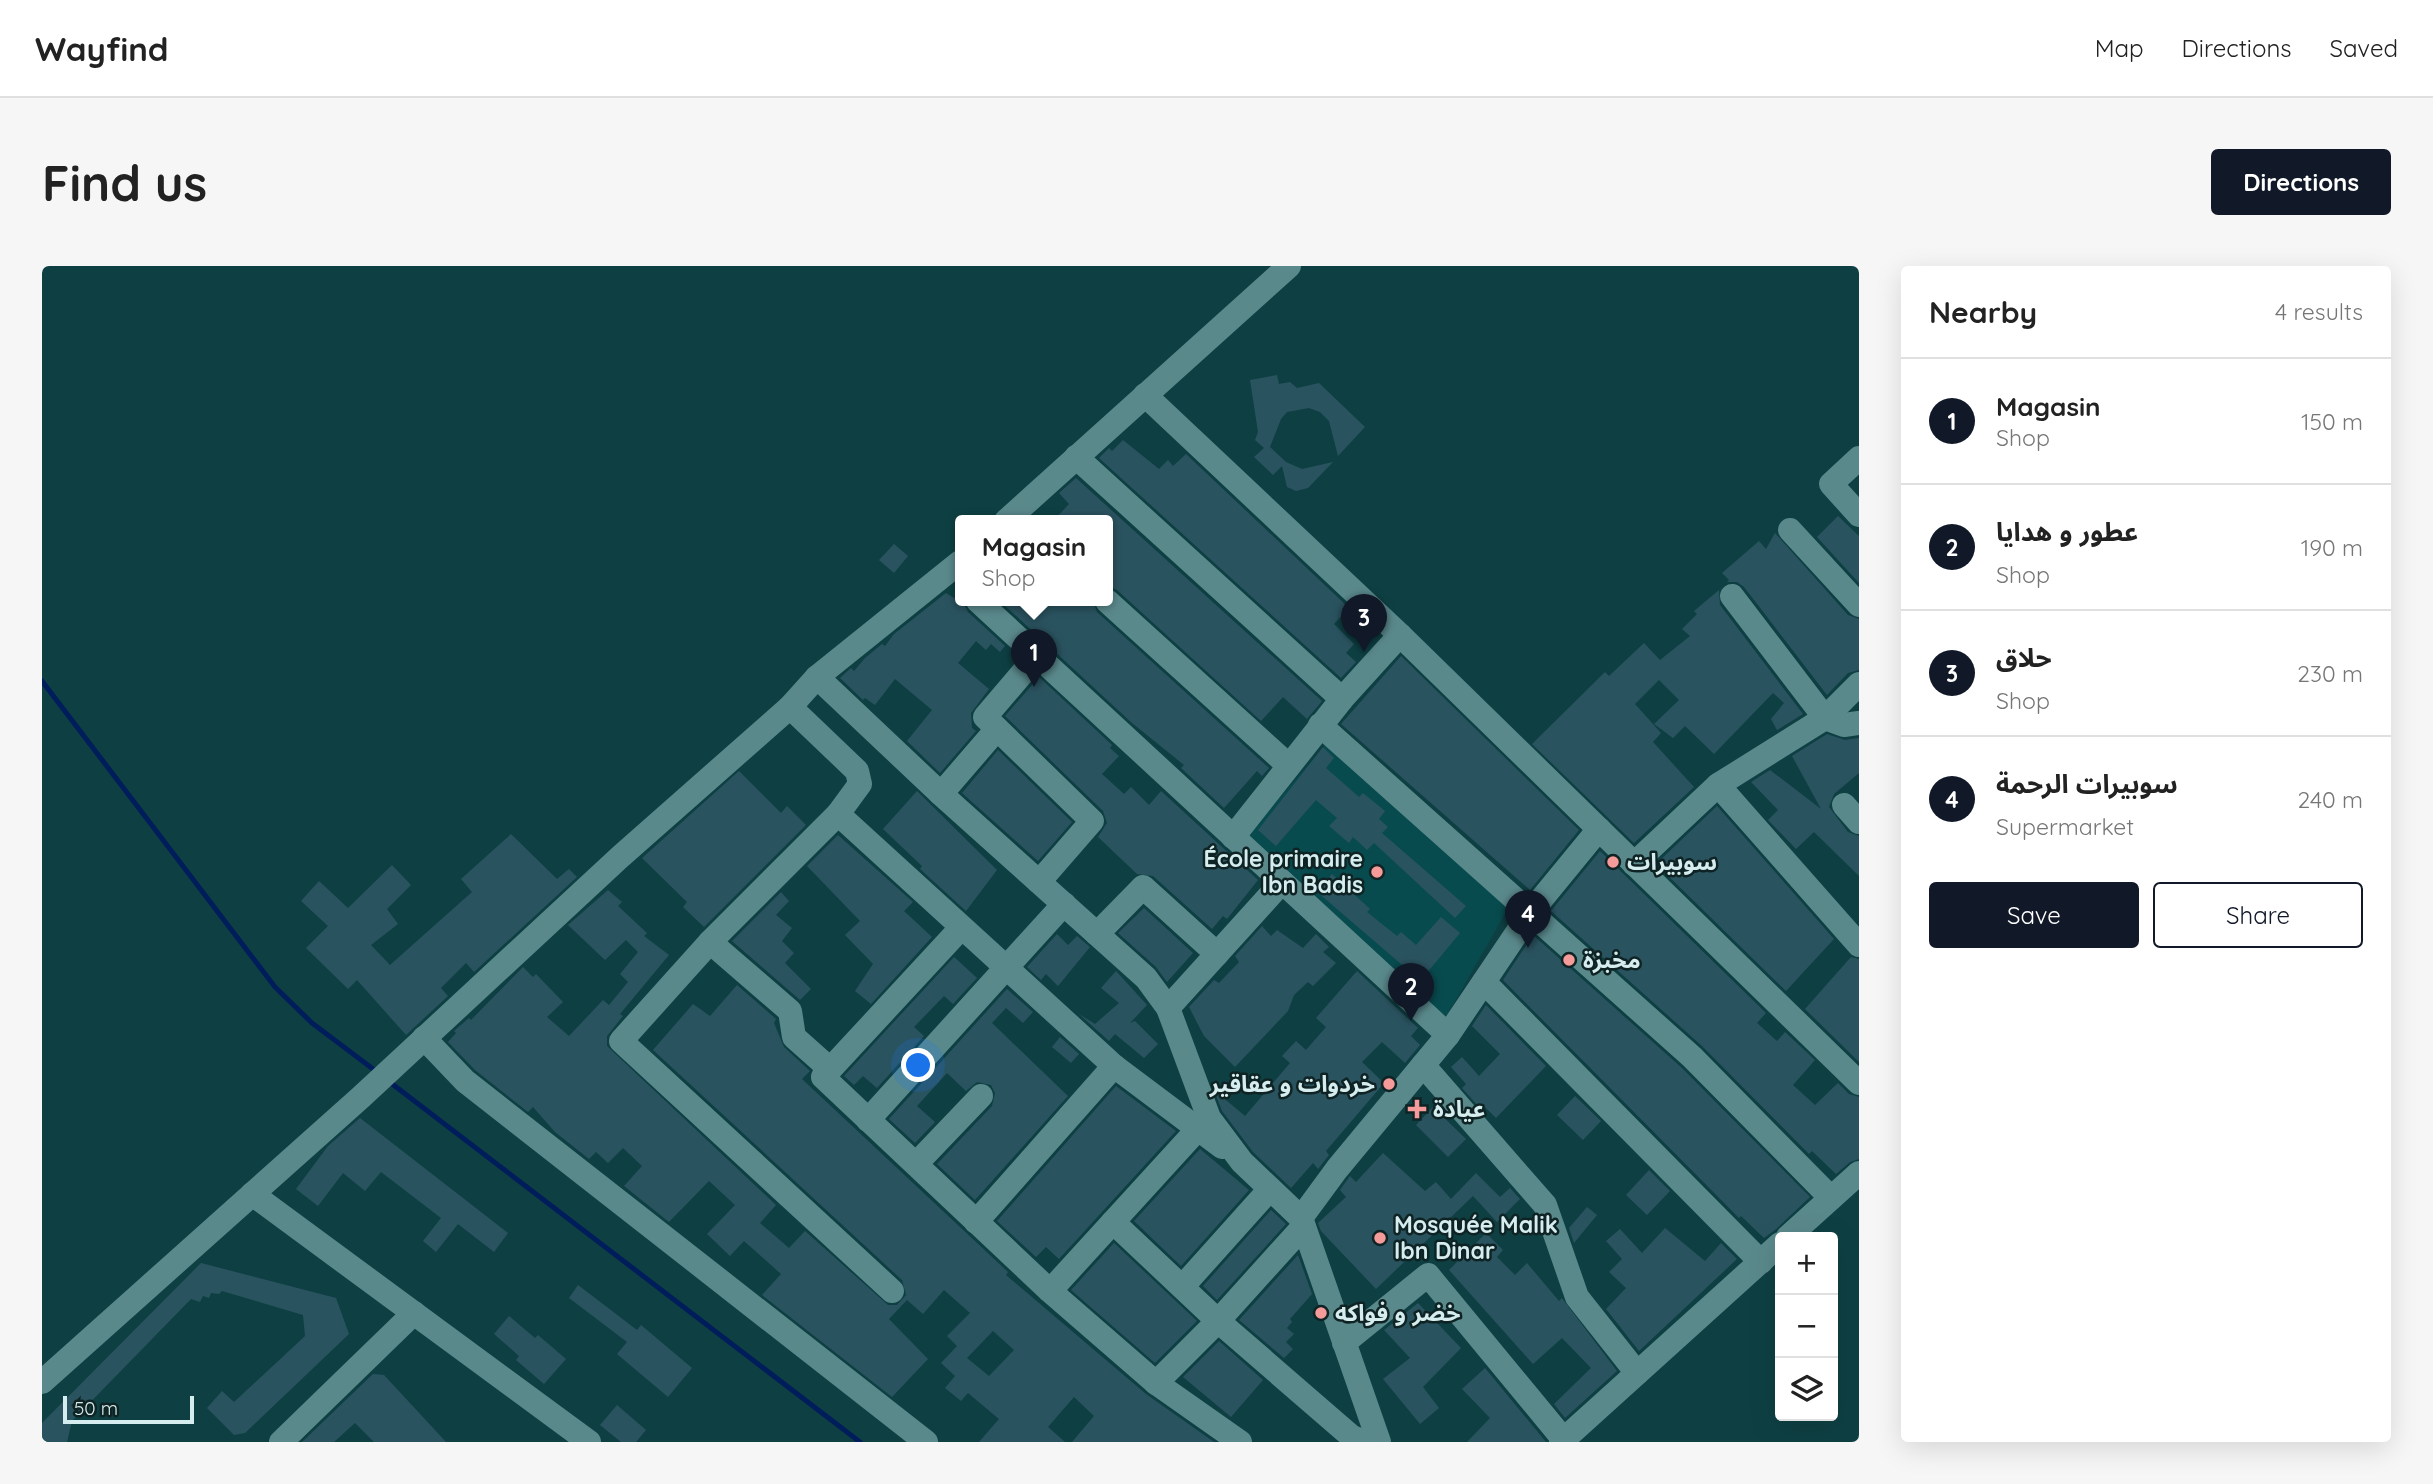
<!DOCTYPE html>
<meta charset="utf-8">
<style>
:root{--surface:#fff;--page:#f6f6f6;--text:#222;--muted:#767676;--line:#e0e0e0;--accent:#111827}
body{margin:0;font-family:Quicksand,"Noto Sans Arabic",sans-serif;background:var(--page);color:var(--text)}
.controls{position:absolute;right:21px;bottom:21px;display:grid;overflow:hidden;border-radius:7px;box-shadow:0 7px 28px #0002}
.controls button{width:63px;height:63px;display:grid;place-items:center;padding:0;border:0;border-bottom:2px solid var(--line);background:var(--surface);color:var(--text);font:35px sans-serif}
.scale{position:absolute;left:21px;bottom:18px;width:131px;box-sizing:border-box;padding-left:7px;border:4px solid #d5edee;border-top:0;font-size:19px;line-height:24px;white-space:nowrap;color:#d5edee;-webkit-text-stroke:5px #0f2324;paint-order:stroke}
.you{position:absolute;left:877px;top:800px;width:24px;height:24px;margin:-18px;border:5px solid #fff;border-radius:50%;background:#1a73e8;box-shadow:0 0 0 10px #1a73e833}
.badge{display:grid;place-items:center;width:46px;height:46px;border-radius:50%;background:var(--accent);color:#fff;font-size:23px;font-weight:700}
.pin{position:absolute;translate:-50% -58px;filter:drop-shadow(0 2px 4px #0008)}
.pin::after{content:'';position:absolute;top:37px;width:24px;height:21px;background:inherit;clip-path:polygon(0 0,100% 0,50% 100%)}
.popup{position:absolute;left:913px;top:249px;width:158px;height:91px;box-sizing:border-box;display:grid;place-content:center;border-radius:7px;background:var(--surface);filter:drop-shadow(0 2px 5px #0005);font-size:23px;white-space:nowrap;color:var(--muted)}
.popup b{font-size:26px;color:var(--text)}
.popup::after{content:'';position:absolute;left:50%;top:100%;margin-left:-14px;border:14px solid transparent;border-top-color:var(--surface)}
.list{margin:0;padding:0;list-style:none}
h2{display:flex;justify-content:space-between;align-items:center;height:91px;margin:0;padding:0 28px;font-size:30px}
h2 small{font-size:23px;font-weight:400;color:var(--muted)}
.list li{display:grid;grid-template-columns:46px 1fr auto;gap:21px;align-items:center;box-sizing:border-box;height:126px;padding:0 28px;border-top:2px solid var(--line)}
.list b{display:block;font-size:26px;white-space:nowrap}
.list p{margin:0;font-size:23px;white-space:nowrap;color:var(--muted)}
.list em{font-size:23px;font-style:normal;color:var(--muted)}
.actions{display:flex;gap:14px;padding:21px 28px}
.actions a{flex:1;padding:16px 0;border:2px solid var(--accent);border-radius:7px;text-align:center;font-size:24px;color:var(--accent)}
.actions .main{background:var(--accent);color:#fff}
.icon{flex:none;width:38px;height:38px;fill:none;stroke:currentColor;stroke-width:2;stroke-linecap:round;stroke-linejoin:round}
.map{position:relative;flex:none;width:1817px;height:1176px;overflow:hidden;border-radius:7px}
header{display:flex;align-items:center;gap:42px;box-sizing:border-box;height:98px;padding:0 35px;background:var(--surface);border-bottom:2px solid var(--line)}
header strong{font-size:33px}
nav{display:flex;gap:38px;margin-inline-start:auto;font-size:24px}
.intro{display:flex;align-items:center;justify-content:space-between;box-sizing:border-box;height:168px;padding:0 42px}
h1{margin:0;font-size:49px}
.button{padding:18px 32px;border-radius:7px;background:var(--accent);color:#fff;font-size:24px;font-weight:700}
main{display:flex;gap:42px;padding:0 42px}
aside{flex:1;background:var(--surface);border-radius:7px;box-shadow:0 7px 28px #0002}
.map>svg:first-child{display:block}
</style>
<header>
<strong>Wayfind</strong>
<nav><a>Map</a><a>Directions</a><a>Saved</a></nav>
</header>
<div class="intro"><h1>Find us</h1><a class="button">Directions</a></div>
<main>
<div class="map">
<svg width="1817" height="1176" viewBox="0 0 1817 1176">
<rect width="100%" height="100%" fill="#0e4043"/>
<path fill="#084b4f" d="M1285 477 1468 639 1405 749 1391 746 1203 572Z"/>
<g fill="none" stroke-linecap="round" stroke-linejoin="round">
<g stroke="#001d5b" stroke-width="5">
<path d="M0 415 233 721 270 757 335 806"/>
<path d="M345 814 818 1176"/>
</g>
</g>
<g fill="#2a5360" fill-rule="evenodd">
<path d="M1235 109 1237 118 1248 116 1255 122 1277 117 1323 161 1296 190 1287 155 1278 146 1267 142 1245 146 1239 153 1228 181 1244 196 1260 203 1291 196 1266 222 1254 225 1245 221 1240 200 1231 209 1212 191 1222 182 1213 174 1216 166 1208 114Z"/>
<path d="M1081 174 1117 203 1126 194 1131 200 1144 188 1307 342 1292 358 1312 378 1304 387 1314 396 1299 412 1057 192 1067 182 1070 185Z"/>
<path d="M1034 212 1280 435 1265 453 1241 431 1219 455 1075 324 1066 320V255H1011L1027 238 1017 227Z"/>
<path d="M1796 250 1817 270V317L1775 271Z"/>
<path d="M1733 267 1806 349 1817 353V404L1806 407 1785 429 1702 321 1695 316H1685L1687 314 1680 307 1717 275 1724 283Z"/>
<path d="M852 278 866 290 852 307 837 294Z"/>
<path d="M1677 324 1678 339 1761 448 1735 464 1729 453 1742 437 1731 427 1672 488 1643 460 1631 472 1612 458 1637 434 1617 414 1593 438 1619 467 1611 476 1652 521 1592 577 1490 478 1563 406 1567 410 1602 377 1618 394 1648 370 1640 363 1655 348 1652 345Z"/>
<path d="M904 327 922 338 926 346 963 380 958 386 949 378 944 384 934 375 916 397 947 423 929 447 930 462 934 465 898 507 865 475 890 444 853 413 833 439 823 432 821 434 798 412 809 402 812 405 823 392 840 378 843 380 852 368Z"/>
<path d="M958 335H1051L1055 346 1227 502 1220 510 1215 505 1182 542 1139 502 1142 499 1090 457Z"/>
<path d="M1359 390 1537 564 1488 624 1299 458Z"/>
<path d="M997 411 1070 479 1068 482 1077 490 1060 508 1082 528 1089 521 1107 539 1119 525 1216 614 1185 653 1181 650 1170 663 1111 610 1095 608 1056 571 1065 557 1061 545 963 450Z"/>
<path d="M1785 468 1803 474 1817 472V507L1792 528 1787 541 1806 566 1817 570V610L1772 566 1754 583 1726 554 1736 544 1709 516 1728 504 1779 543 1750 490Z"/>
<path d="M1281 481 1292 492 1284 502 1317 531 1321 527 1343 545 1337 553 1346 561 1340 567 1424 640 1413 652 1332 577 1325 584 1311 571 1307 577 1287 560 1295 552 1274 534 1234 580 1216 564Z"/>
<path d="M956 484 1030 556 996 595 920 527Z"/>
<path d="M697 505 739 547 745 540 764 559 662 661 641 641 645 636 600 592Z"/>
<path d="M875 525 955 604 924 645 878 603 880 600 841 563Z"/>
<path d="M1675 540 1792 673 1744 725 1614 598Z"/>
<path d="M469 568 515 613 527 603 535 611 432 706 424 697 399 722 406 730 364 769 315 714 306 723 264 682 286 660 259 635 277 615 306 642 350 599 369 619 345 643 356 658 329 679 348 699 430 626 419 613Z"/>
<path d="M796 569 871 636 862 645 890 671 829 738 813 725 831 698 803 669 818 655 765 600Z"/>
<path d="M1558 585 1724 747 1715 757 1735 775 1743 766 1773 794 1751 819 1773 839 1796 817 1807 828 1817 831V893L1808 896 1794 908 1770 885 1767 888 1660 780 1509 645Z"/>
<path d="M1290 608 1328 643 1325 646 1355 670 1359 666 1374 679 1399 651 1418 667 1374 720 1362 708 1366 704 1274 625Z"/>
<path d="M566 624 580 636 576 640 605 667 602 670 627 689 578 748 581 750 565 770V780L734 939 718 957 747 982 763 965 846 1039H855L864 1029 860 1014 611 784 651 738 668 750 695 719 734 753 732 757 742 781 768 805 760 813 966 1006 964 1009 1104 1128 1172 1176H1030L1052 1150 1032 1131 1006 1161 1023 1176H937L957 1153 926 1127 919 1135 903 1122 913 1110 899 1097 915 1080 905 1070 928 1047 902 1024 881 1048 865 1034 847 1053 886 1093 850 1131 720 1029 739 1008 702 975 688 990 665 968 693 939 667 915 627 956 582 920 600 900 581 882 566 897 554 886 547 893 513 866 491 841 486 846 433 804 406 776 414 767 412 765 427 752 429 754 481 701 491 711 494 708 521 736 505 751 527 770 561 734 567 739 586 716 578 708 596 686 584 674 563 694 526 659ZM951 1065 972 1084 947 1110 925 1092Z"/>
<path d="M739 626 747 635 734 649 750 662 740 675 752 687 743 697 769 723 758 734 690 675Z"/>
<path d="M1102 642 1151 687 1125 716 1114 701 1076 667Z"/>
<path d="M1220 660 1229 670 1235 664 1261 682 1274 668 1287 681 1281 686 1294 697 1271 720 1266 716 1252 729 1246 745 1193 801 1162 770 1147 741 1172 714 1177 717 1197 696 1193 690Z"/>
<path d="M1015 668 1026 679 1035 670 1048 681 1016 720 1004 708 999 714 985 701Z"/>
<path d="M1491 669 1640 802 1768 931 1733 964 1722 972 1699 950 1697 952 1461 714Z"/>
<path d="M912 691 935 712 911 738 902 730 872 761 882 770 835 822 821 810 812 819 802 810Z"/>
<path d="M1809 691 1817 693V796L1763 743Z"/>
<path d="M1074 705 1105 739 1088 757 1093 755 1116 778 1102 792 1073 768 1067 775 1037 748 1053 758 1077 737 1059 722Z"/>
<path d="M1315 705 1376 762 1369 770 1378 779 1363 797 1340 776 1320 796 1342 817 1284 885 1287 889 1276 903 1271 897 1249 922 1211 886 1180 845 1172 824 1203 850 1248 797 1240 790 1254 775 1264 784 1284 761 1274 752Z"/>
<path d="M965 723 991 746 981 757 964 742 950 757 1026 830 933 934 895 898 950 840 953 827 949 819 935 816 924 825 905 807 875 840 893 856 873 877 847 853Z"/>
<path d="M1444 739 1504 800 1454 852 1440 838 1437 841 1420 822 1424 818 1409 801 1420 791 1437 810 1458 788 1430 760Z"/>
<path d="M1018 771 1037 788 1029 797 1010 781Z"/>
<path d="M1074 820 1134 865 1017 993 1004 981 994 991 955 955Z"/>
<path d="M1533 830 1559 855 1541 874 1515 849Z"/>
<path d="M1391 841 1424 873 1406 891 1374 859Z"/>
<path d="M318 852 466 967 452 986 416 958 394 986 381 975 399 952 339 906 323 925 301 907 276 940 254 923 286 880Z"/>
<path d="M1158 883 1207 924 1139 1000 1092 955Z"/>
<path d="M1341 887 1383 925 1394 916 1409 933 1434 907 1458 931 1468 922 1478 933 1455 956 1431 930 1334 1023 1279 965 1276 957 1304 931 1298 924 1308 910 1314 916Z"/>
<path d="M1607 904 1628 925 1605 949 1584 929Z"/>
<path d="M1545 941 1555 949 1532 977 1527 962Z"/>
<path d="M1229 944 1244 958 1175 1034 1161 1020Z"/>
<path d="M1623 962 1663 995 1679 977 1695 993 1597 1085 1564 1043 1584 1022 1567 1006 1580 993 1564 975 1578 963 1600 987Z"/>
<path d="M1444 967 1461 984 1455 991 1473 1009 1485 997 1517 1035 1520 1032 1575 1105 1523 1152 1512 1138 1549 1102 1520 1072 1491 1098 1407 1004Z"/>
<path d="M1072 977 1155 1055 1113 1097 1029 1024Z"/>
<path d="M1256 989 1270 1028 1248 1053 1250 1056 1245 1062 1252 1068 1244 1076 1251 1083 1242 1092 1197 1054Z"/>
<path d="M159 997 294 1032 307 1068 203 1167 192 1169 165 1142 180 1125 192 1136 263 1070 261 1049 180 1025 177 1028 169 1027 167 1032 161 1030 158 1036 149 1033 30 1155 25 1176H0V1157Z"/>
<path d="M536 1019 595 1064 599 1059 650 1102 626 1131 575 1088 585 1076 527 1032Z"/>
<path d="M1376 1037 1419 1082 1381 1121 1397 1142 1378 1158 1341 1113 1368 1092 1342 1064Z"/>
<path d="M467 1050 493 1072 496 1069 524 1093 502 1118 474 1094 477 1090 452 1068Z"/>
<path d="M1177 1075 1221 1114 1189 1151 1141 1111Z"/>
<path d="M1443 1102 1504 1176H1425L1448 1152 1420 1123Z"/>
<path d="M331 1108 342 1109 404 1176H332L313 1157 292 1176H260Z"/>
<path d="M575 1139 604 1164 594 1176H579L558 1159Z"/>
</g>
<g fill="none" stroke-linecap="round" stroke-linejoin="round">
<g stroke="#5a898c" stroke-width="24">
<path d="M1103 129 1358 369 1817 817"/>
<path d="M1034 191 1300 433"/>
<path d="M1817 192 1789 218 1817 249"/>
<path d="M964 255 1247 0"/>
<path d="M1748 264 1817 339"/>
<path d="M1690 330 1783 452 1817 418"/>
<path d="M936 335 1406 769"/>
<path d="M1065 335 1246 499"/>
<path d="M995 390 943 451 1050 555 997 616"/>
<path d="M775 411 899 528 1104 712 1126 742 1167 852 1200 896 1259 952 1337 1176"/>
<path d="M748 441 815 505 818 518 796 548 668 676 748 745 752 771 788 803"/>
<path d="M1278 459 1650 791 1789 932"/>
<path d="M1676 519 1817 679"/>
<path d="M899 528 955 463"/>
<path d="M1802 539 1817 556"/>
<path d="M796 548 1072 800 1180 881"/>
<path d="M1191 571 1300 433 1358 369"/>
<path d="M1592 598 1676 519 1783 452 1802 459 1817 457"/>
<path d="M919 662 781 811 1008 1025 1114 1117 1198 1176"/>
<path d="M1055 668 1101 621 1175 688"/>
<path d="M668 676 579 775 850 1025"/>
<path d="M1442 716 1719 996"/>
<path d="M1126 742 1240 616"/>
<path d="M382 772 423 815 884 1176"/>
<path d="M1381 799 1503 939 1535 1031 1595 1107"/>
<path d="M826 854 1022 638"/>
<path d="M874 898 939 830"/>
<path d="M210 928 547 1176"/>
<path d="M1259 952 1295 903 1406 769 1489 646 1557 563"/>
<path d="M934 956 1072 800"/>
<path d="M1071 956 1176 1055 1310 1171 1323 1176"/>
<path d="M1746 971 1817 907"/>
<path d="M1141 1020 1228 923"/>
<path d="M1008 1025 1155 864"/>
<path d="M1302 1077 1386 1009 1522 1174"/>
<path d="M0 1116 318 832 578 591 748 441 775 411 918 296"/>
<path d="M1114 1117 1176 1055 1260 962"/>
<path d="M239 1176 372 1047"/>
<path d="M1519 1176 1738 978"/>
</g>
</g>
<g fill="#f59b9a" stroke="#0f2324" stroke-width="2.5">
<circle cx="1571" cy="596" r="7"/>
<circle cx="1335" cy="606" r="7"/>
<circle cx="1527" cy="694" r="7"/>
<circle cx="1347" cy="818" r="7"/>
<path d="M1371.5 832.5h7v7h7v7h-7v7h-7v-7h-7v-7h7z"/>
<circle cx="1338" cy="972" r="7"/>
<circle cx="1279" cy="1047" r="7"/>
</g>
<g text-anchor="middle" stroke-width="5" stroke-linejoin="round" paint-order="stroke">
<g font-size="23" font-weight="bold" fill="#d5edee" stroke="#0f2324" text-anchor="start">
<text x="1321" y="601" text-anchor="end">École primaire<tspan x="1321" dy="26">Ibn Badis</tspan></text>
<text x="1585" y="604">سوبيرات</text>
<text x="1541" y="702">مخبزة</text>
<text x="1333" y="826" text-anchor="end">خردوات و عقاقير</text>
<text x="1391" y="851">عيادة</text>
<text x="1352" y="967">Mosquée Malik<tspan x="1352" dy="26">Ibn Dinar</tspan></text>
<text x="1293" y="1055">خضر و فواكه</text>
</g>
</g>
</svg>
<div class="controls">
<button>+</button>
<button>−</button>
<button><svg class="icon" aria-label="layers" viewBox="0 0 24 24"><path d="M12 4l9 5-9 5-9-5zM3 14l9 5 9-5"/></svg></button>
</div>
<div class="scale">50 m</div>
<div class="you"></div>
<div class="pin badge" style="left:992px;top:421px">1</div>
<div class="popup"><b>Magasin</b>Shop</div>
<div class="pin badge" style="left:1369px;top:755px">2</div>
<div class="pin badge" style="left:1322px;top:386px">3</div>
<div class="pin badge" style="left:1486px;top:682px">4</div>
</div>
<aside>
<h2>Nearby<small>4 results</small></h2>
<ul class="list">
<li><span class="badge">1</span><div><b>Magasin</b><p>Shop</p></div><em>150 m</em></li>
<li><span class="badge">2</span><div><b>عطور و هدايا</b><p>Shop</p></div><em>190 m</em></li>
<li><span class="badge">3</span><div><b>حلاق</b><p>Shop</p></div><em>230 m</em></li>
<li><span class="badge">4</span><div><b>سوبيرات الرحمة</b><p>Supermarket</p></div><em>240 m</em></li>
</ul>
<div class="actions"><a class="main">Save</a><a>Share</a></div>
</aside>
</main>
